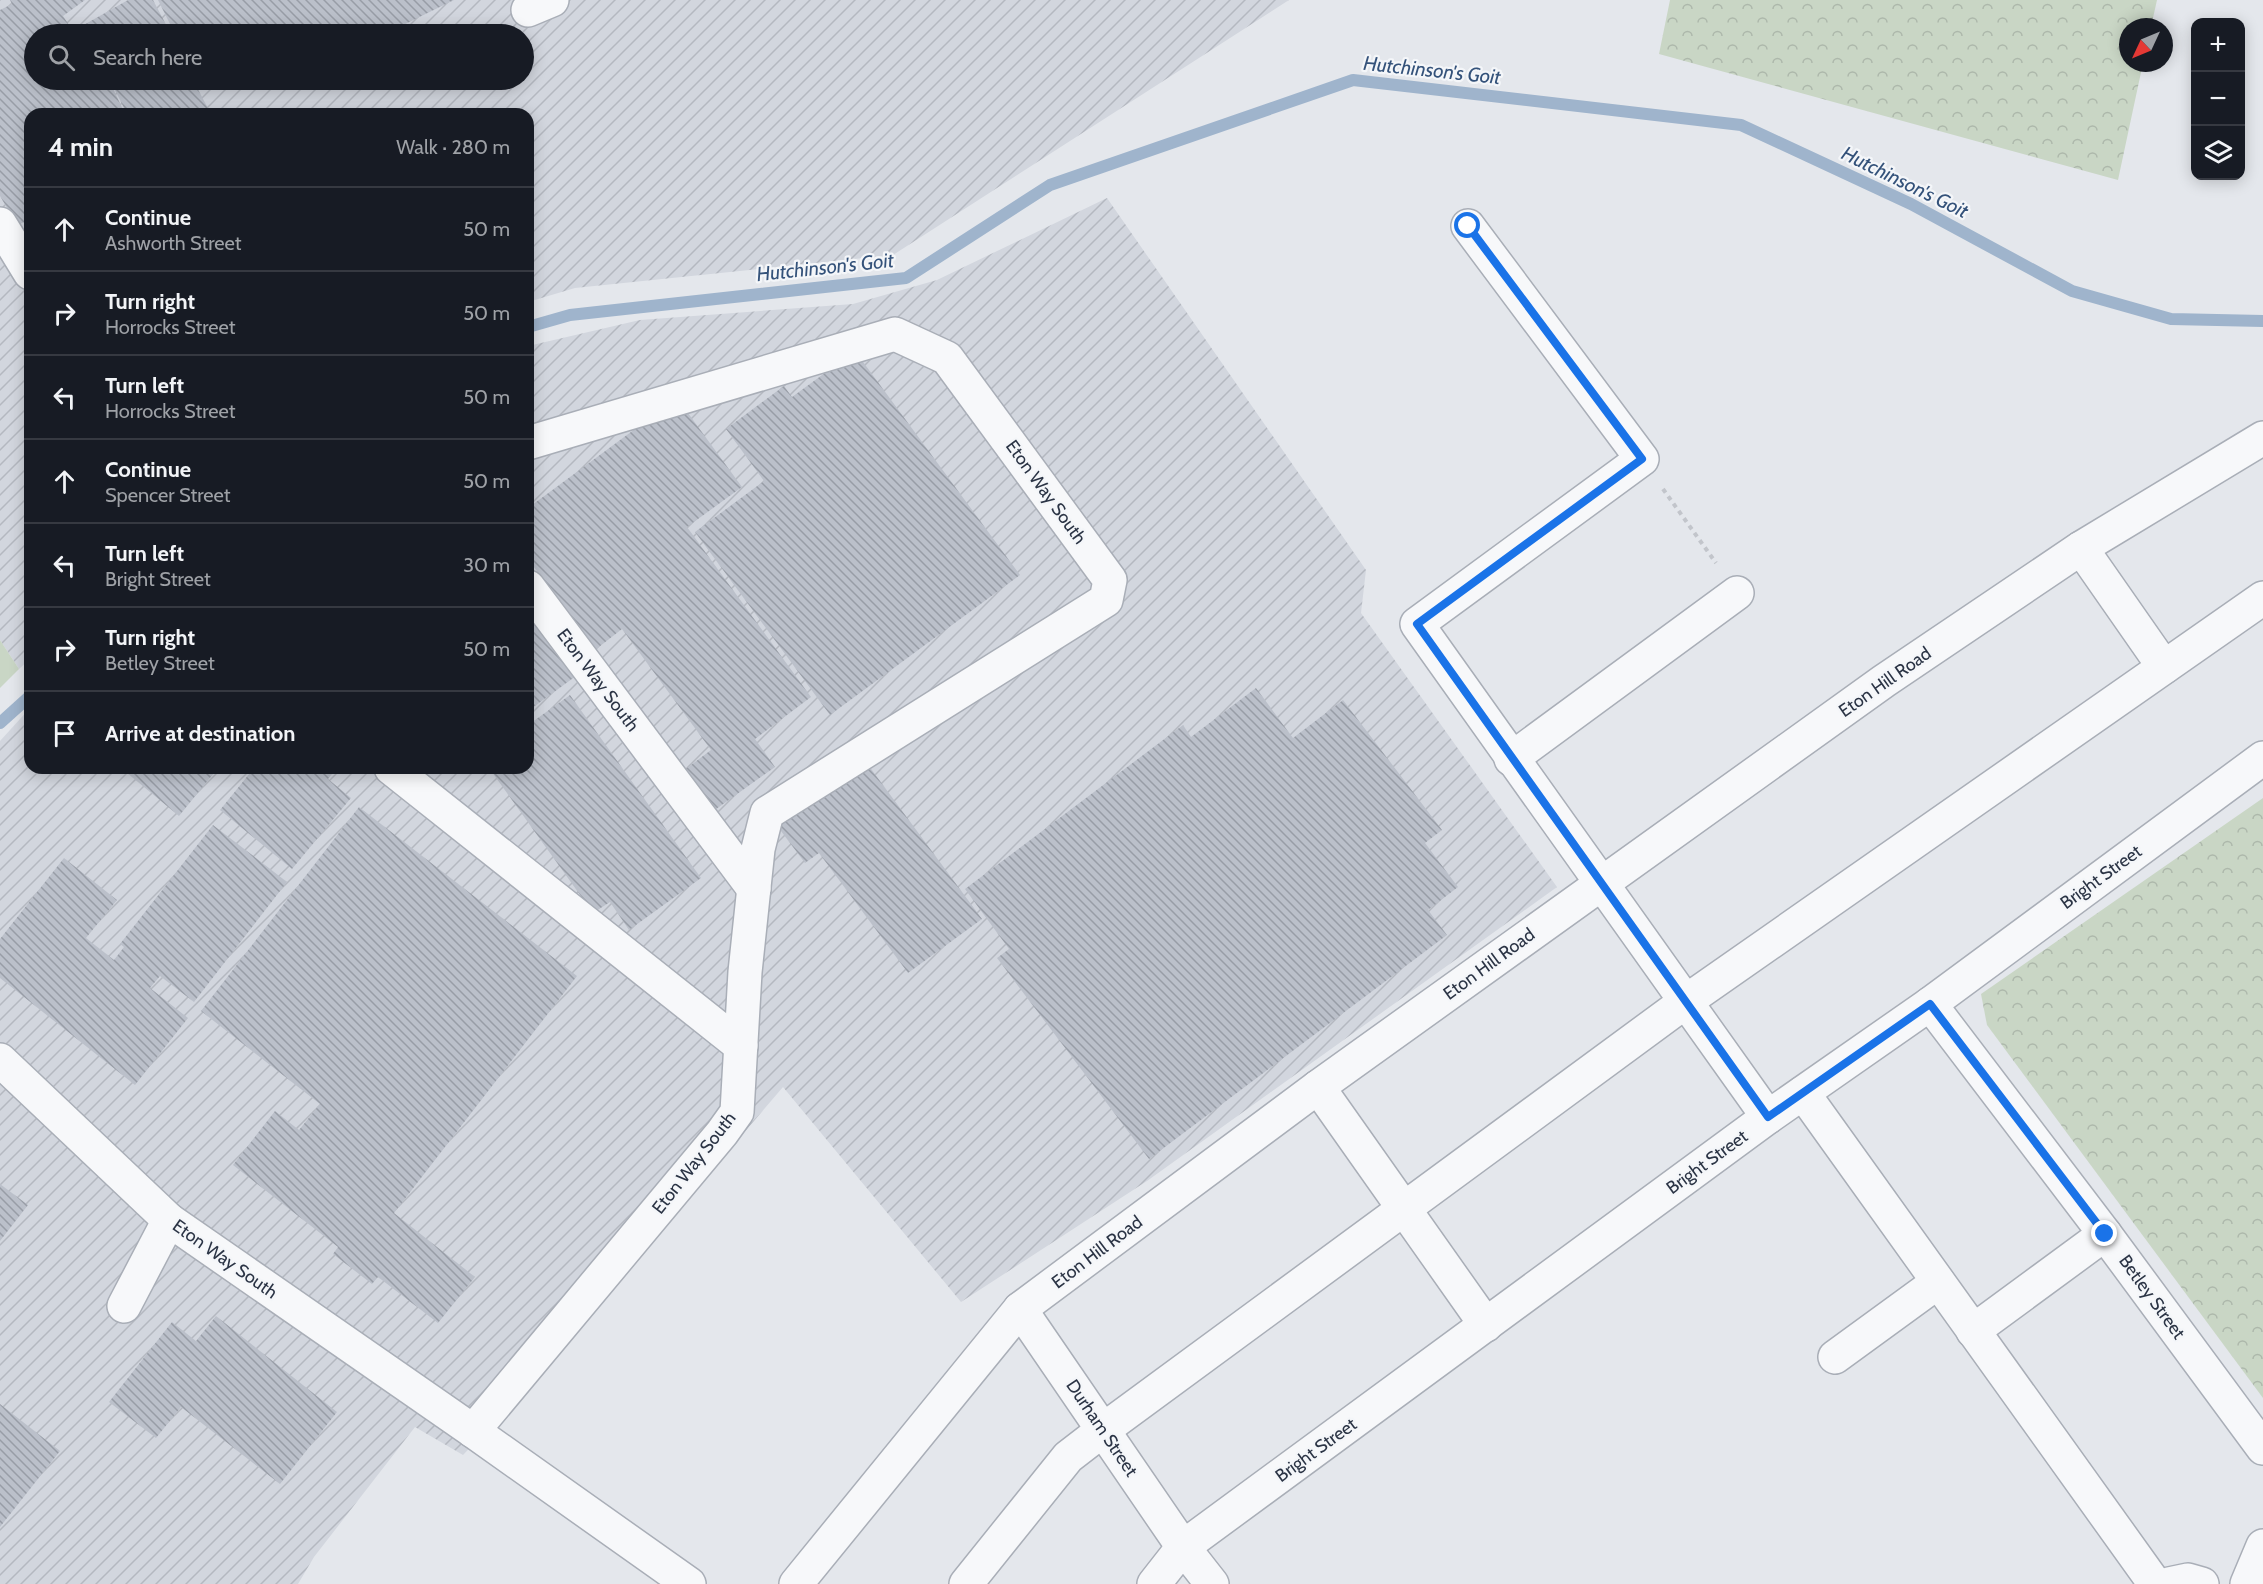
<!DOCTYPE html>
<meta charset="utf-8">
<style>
:root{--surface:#171b24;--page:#20242c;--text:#f1f3f6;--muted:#9ea1a6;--line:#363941}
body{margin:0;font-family:Cabin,sans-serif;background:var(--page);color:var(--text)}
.controls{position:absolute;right:18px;top:18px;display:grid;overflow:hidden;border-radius:12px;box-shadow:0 3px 15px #0003}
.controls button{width:54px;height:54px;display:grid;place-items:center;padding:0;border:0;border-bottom:2px solid var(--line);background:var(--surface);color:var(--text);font:30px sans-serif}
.compass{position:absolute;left:2119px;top:18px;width:54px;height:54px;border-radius:50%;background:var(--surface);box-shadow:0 3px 15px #0003;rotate:226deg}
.stop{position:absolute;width:18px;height:18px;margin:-14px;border:4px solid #1a73e8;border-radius:50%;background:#fff}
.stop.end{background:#1a73e8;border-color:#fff;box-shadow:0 2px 6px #0008}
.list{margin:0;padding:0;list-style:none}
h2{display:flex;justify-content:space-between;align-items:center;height:78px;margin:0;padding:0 24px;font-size:26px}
h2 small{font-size:20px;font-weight:400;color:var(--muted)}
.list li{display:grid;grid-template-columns:39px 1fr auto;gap:18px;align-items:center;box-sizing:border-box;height:84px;padding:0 24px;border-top:2px solid var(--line)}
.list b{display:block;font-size:22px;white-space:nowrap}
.list p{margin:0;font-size:20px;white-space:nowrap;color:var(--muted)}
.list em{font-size:20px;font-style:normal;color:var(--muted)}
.icon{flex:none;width:33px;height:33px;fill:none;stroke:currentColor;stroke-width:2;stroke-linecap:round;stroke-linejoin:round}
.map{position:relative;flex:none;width:2263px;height:1584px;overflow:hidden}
.search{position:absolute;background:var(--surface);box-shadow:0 3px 15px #0003;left:24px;top:24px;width:510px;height:66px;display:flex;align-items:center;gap:15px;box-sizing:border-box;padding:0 21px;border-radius:33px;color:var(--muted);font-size:22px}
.panel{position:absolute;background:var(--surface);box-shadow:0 3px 15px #0003;left:24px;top:108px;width:510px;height:666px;border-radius:18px}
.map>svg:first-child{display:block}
</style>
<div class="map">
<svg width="2263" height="1584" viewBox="0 0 2263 1584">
<defs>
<pattern id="industrial-furrows" width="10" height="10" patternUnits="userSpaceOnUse" patternTransform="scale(1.5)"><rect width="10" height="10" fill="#d2d6de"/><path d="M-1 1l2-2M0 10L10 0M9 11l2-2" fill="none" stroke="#b4b8c0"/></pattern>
<pattern id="park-crowns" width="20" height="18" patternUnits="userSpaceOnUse" patternTransform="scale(1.5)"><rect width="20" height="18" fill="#c9d6c5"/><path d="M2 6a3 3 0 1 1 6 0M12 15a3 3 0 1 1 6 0" fill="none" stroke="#adb8ab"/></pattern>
<pattern id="building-back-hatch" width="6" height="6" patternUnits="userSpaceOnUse" patternTransform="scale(1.5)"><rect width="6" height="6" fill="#bbc0ca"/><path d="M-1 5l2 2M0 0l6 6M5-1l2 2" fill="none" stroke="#989da6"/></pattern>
</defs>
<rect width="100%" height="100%" fill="#e4e7ec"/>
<g fill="url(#industrial-furrows)" fill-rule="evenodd">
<path d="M0 0H1289L893 255 575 288 528 302V114H30V659L19 669 0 640ZM34 34H524V80H34Z"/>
<path d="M1107 198 1366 570 1361 613 1557 887 1147 1181 961 1302 783 1087 508 1408 463 1455 415 1427 314 1557 298 1584H0V741L30 708V768H528V346L640 320 853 304 937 280Z"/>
</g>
<path fill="#c9d6c5" d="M0 640 19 669 0 688Z"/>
<g fill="url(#park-crowns)">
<path d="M1670 0H2157L2151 27H2128V63H2143L2118 180 1659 54Z"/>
<path d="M2263 798V1398L1987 1025 1981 994Z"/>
</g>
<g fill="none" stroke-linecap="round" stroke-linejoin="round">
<g stroke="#9fb4cc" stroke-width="12">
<path d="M528 327 570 315 906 278 1050 185 1353 80 1741 125 1911 204 2072 291 2171 319 2263 321"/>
<path d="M0 723 30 696"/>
</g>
</g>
<g fill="url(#building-back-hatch)">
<path d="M10 0H85L63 16 73 31 128 0H153L171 34H34V80H109L125 114H30V220L17 225 0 196V10L12 4Z"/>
<path d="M158 0H454L385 34H175Z"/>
<path d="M110 80H193L211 114H127Z"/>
<path d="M855 351 1020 575 830 715 695 532 764 481 726 429 784 386 792 397Z"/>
<path d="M677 398 742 487 687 527 811 697 755 739 775 767 712 812 683 771 711 750 622 629 595 650 528 559V508Z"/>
<path d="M528 611 576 676 528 711Z"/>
<path d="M1256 688 1293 738 1343 700 1442 830 1425 843 1458 887 1428 910 1447 935 1149 1159 997 958 1009 949 965 889 1183 725 1191 737Z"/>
<path d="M570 695 701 878 629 930 610 902 593 913 489 768H528V725Z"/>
<path d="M863 758 982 919 908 973 819 853 805 863 775 823Z"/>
<path d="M121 768H218L179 816Z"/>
<path d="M254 768H334L336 769 328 779 351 798 292 869 220 810Z"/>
<path d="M359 807 577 976 394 1213 475 1277 438 1323 378 1277 372 1284 333 1254 338 1247 233 1165 275 1111 299 1130 320 1104 201 1011Z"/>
<path d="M213 825 287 882 194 1002 160 976 150 988 188 1018 135 1085 0 978V939L64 858 117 900 86 938 114 960 124 947 120 944Z"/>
<path d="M0 1184 28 1205 0 1241Z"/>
<path d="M216 1316 337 1412 280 1484 181 1407 156 1438 109 1402 172 1322 196 1341Z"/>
<path d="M0 1404 60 1451 0 1527Z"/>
</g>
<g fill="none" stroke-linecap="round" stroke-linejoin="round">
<g stroke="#a9aeb7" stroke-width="36">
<g id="minor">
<path d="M528 10 552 0"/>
<path d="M0 224 30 273"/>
<path d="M1468 226 1642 459 1417 624 1768 1117"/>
<path d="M2081 548 2164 667"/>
<path d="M528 587 754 889"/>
<path d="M1511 759 1737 593"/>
<path d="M391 768 741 1046"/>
<path d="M1930 1004 2105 1234 2263 1448"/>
<path d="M0 1060 169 1220 473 1431 689 1584"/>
<path d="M1318 1087 1486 1325"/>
<path d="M1803 1093 2155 1584"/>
<path d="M124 1306 169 1220"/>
<path d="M1020 1309 1183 1547 1212 1584"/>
<path d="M1973 1331 2105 1234"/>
<path d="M1835 1357 1938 1282"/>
<path d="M473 1431 722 1133 737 1112 745 972 758 849 767 813 1106 600 1110 580 947 358 895 334 528 443"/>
<path d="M796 1584 1020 1309 1318 1087 1884 681 2081 548 2263 438"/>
<path d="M966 1584 1068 1457 1103 1430 1685 1002 2263 598"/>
<path d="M1154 1584 1183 1547 1768 1117 1930 1004 2263 758"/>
<path d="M2169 1584 2188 1580 2202 1584"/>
<path d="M2247 1584 2263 1546"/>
</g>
</g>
<path stroke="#c2c5cb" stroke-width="4" stroke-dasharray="4.5 4.5" stroke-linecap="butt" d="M1663 489 1716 563"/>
<use href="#minor" stroke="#f7f8fa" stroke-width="33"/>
</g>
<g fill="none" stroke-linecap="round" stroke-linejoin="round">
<path stroke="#1a73e8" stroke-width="8" d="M1468 226 1642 459 1417 624 1768 1117 1930 1004 2105 1234"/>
</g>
<g text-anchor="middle" stroke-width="4.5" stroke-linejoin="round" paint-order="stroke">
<g font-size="18" fill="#2b3445" stroke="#f4f6f9">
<text transform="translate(1046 492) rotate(54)" y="6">Eton Way South</text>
<text transform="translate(598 680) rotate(53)" y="6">Eton Way South</text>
<text transform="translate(1885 682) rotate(-35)" y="6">Eton Hill Road</text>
<text transform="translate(2101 877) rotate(-36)" y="6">Bright Street</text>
<text transform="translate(1489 964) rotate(-36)" y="6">Eton Hill Road</text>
<text transform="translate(1707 1162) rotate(-36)" y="6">Bright Street</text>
<text transform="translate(694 1163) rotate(-52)" y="6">Eton Way South</text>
<text transform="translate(1097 1252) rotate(-37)" y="6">Eton Hill Road</text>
<text transform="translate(225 1259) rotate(35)" y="6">Eton Way South</text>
<text transform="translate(2152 1297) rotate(54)" y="6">Betley Street</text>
<text transform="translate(1102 1428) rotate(56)" y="6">Durham Street</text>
<text transform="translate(1316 1450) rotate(-36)" y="6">Bright Street</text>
</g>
<g font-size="20" font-style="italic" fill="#34527a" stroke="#f4f6f9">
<text transform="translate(1432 70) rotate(6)" y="7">Hutchinson's Goit</text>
<text transform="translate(1905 182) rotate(26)" y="7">Hutchinson's Goit</text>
<text transform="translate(825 267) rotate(-6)" y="7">Hutchinson's Goit</text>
</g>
</g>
</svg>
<div class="controls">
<button>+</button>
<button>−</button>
<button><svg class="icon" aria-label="layers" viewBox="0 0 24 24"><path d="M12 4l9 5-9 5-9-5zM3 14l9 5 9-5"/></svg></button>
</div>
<svg class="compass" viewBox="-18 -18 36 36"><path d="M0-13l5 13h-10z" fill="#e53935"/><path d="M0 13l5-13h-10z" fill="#9ea1a6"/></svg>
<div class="stop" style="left:1468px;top:226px"></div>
<div class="stop end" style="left:2105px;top:1234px"></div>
<div class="search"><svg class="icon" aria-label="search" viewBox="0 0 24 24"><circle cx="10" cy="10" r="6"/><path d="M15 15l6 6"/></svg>Search here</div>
<section class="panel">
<h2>4 min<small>Walk · 280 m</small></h2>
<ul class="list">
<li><svg class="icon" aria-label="ahead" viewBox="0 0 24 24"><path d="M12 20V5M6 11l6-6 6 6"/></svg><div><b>Continue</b><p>Ashworth Street</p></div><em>50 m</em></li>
<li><svg class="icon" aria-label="right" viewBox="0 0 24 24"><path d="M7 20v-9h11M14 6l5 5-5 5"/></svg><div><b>Turn right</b><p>Horrocks Street</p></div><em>50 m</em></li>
<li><svg class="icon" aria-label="left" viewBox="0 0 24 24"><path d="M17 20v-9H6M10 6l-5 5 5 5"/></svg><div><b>Turn left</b><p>Horrocks Street</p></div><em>50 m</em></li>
<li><svg class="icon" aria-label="ahead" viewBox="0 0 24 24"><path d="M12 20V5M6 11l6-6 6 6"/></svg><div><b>Continue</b><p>Spencer Street</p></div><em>50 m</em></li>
<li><svg class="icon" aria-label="left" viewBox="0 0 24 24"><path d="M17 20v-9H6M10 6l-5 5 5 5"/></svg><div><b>Turn left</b><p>Bright Street</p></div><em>30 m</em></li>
<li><svg class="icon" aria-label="right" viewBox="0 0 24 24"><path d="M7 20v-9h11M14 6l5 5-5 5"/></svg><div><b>Turn right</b><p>Betley Street</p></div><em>50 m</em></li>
<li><svg class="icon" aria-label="arrive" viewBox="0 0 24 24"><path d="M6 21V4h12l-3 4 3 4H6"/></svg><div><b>Arrive at destination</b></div></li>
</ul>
</section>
</div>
